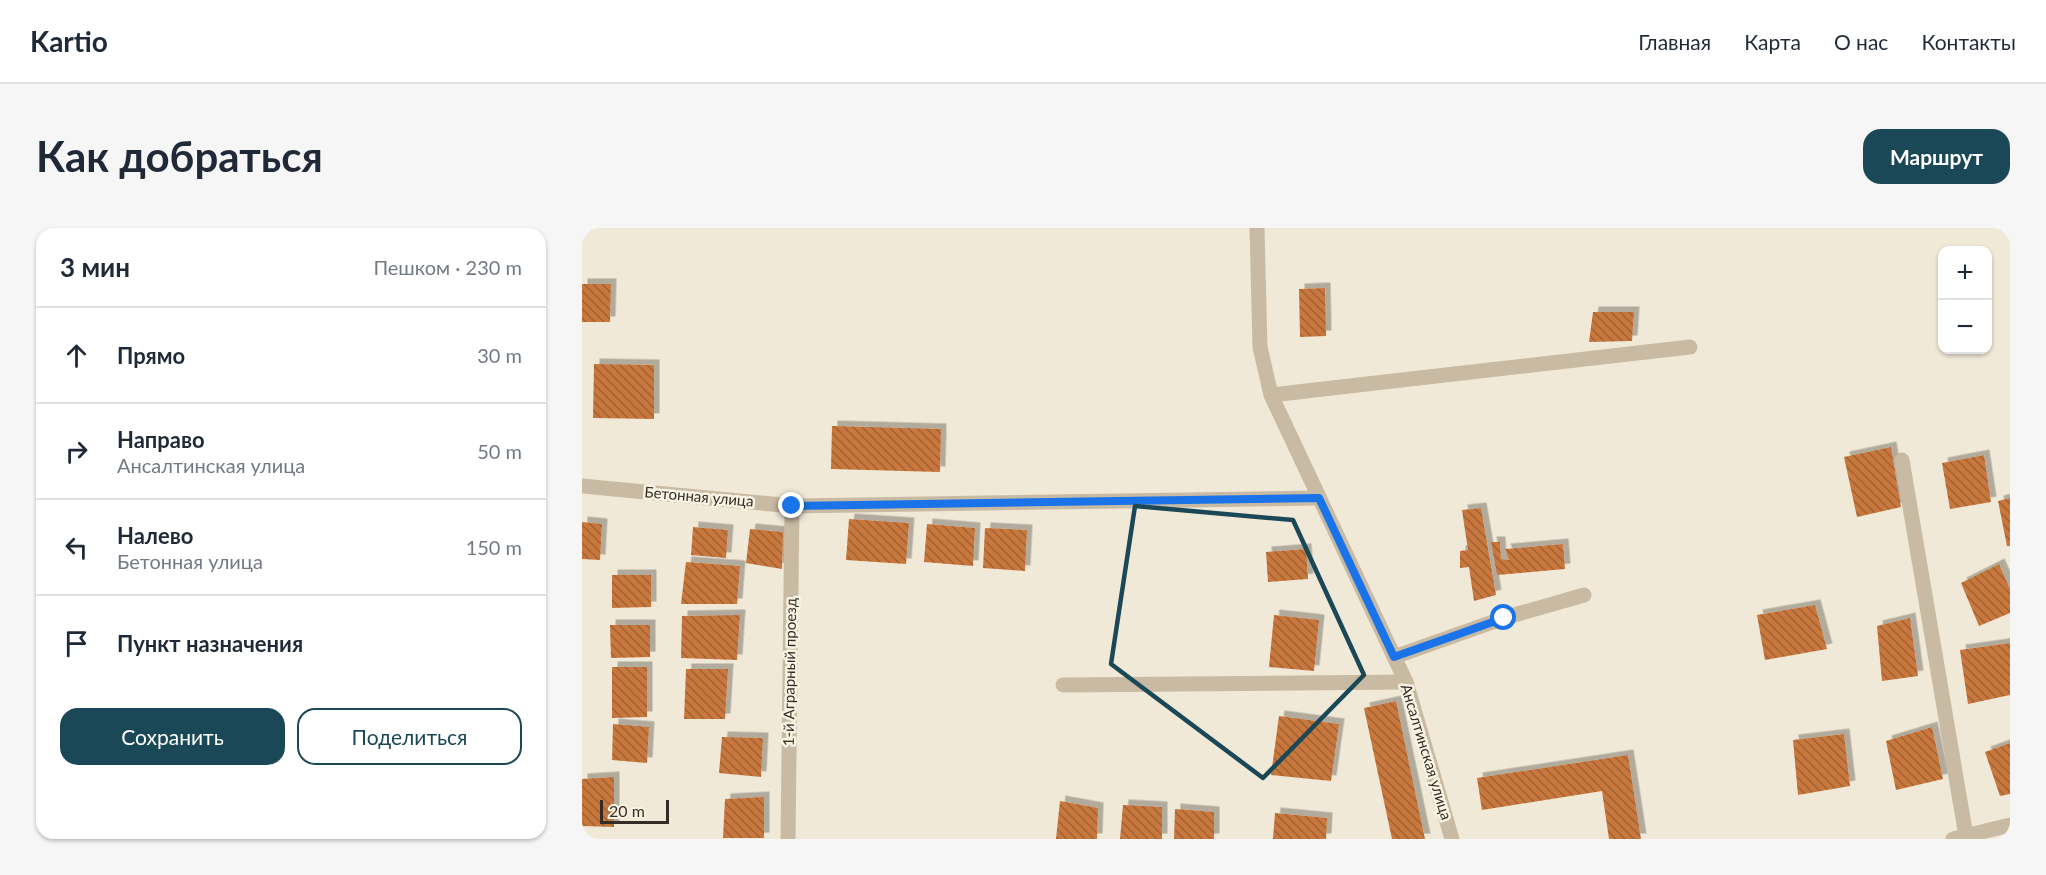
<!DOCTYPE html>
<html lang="ru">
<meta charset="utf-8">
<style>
:root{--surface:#fff;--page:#f6f6f7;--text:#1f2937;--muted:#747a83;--line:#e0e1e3;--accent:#1a4856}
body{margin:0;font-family:Lato,sans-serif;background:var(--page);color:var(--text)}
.controls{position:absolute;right:18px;top:18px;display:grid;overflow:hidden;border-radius:12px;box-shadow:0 2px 4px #0004}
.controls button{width:54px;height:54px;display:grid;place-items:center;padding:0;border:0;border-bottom:2px solid var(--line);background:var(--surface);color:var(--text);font:30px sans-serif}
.scale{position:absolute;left:18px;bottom:15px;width:69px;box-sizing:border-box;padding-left:6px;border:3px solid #342c25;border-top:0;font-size:16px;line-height:21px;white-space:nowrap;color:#342c25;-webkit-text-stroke:4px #f9f3e3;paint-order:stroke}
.stop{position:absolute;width:18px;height:18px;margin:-14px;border:4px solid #1a73e8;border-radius:50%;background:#fff}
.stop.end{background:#1a73e8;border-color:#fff;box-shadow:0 2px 6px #0008}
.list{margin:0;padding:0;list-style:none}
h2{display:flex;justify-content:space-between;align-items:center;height:78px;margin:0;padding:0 24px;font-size:26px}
h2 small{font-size:20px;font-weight:400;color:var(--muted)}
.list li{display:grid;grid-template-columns:39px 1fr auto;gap:18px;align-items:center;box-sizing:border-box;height:96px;padding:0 24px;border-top:2px solid var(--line)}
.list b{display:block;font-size:22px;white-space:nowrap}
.list p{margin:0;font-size:20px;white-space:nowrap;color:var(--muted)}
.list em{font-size:20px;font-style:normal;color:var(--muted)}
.actions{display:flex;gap:12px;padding:18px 24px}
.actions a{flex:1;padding:14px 0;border:2px solid var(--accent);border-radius:18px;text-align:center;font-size:21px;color:var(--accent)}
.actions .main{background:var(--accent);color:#fff}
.icon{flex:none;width:33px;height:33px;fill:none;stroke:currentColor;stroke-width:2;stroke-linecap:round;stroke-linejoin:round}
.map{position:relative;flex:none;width:1428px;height:611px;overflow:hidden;border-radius:18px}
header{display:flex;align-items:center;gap:36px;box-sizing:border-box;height:84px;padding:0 30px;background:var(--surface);border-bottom:2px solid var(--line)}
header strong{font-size:28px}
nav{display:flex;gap:33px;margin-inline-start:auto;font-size:21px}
.intro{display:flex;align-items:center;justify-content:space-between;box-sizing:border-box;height:144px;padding:0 36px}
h1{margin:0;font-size:42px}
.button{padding:15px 27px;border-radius:18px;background:var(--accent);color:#fff;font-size:21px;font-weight:700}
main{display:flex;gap:36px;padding:0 36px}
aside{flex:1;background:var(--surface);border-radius:18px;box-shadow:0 2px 4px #0004}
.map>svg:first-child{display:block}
</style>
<header>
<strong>Kartio</strong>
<nav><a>Главная</a><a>Карта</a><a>О нас</a><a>Контакты</a></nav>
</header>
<div class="intro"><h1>Как добраться</h1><a class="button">Маршрут</a></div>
<main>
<aside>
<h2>3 мин<small>Пешком · 230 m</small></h2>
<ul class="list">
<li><svg class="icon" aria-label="ahead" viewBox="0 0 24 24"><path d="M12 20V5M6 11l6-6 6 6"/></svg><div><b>Прямо</b></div><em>30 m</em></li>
<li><svg class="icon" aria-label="right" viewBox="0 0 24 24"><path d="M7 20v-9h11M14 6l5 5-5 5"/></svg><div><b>Направо</b><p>Ансалтинская улица</p></div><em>50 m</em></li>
<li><svg class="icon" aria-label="left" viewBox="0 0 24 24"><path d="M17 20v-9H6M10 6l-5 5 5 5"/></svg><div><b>Налево</b><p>Бетонная улица</p></div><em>150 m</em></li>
<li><svg class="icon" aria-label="arrive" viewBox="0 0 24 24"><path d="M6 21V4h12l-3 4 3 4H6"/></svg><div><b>Пункт назначения</b></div></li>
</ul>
<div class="actions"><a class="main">Сохранить</a><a>Поделиться</a></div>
</aside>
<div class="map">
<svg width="1428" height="611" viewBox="0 0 1428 611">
<defs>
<pattern id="building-back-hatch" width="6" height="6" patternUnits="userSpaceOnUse" patternTransform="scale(1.5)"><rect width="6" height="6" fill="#c8773e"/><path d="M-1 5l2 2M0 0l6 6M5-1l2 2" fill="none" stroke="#a36234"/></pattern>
<filter id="shadow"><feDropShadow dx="5.5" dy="-5.5" stdDeviation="0" flood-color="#0004"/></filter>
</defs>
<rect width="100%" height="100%" fill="#f1e9d7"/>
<g fill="url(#building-back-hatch)" filter="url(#shadow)">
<path d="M0 56H29L28 94H0Z"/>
<path d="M743 60 744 108 718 109 717 61Z"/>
<path d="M1011 84H1052L1050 113 1007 114Z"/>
<path d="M12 136 72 137V191L11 190Z"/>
<path d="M250 198 359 201 358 244 249 241Z"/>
<path d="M1309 219 1319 279 1275 289 1262 229Z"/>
<path d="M1402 227 1409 274 1368 281 1360 235Z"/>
<path d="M1428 270V318H1425L1416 273Z"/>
<path d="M899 280 914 367 892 373 887 339 878 340V323L886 322 880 282Z"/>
<path d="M267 291 327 295 324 336 264 332Z"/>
<path d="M0 294 20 296 18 332 0 331Z"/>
<path d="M345 296 393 300 391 338 342 334Z"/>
<path d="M111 299 146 302 144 330 109 327Z"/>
<path d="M403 300 445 302 443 343 401 340Z"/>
<path d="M168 301 201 304 200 341 164 335Z"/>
<path d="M909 314H918L919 331 927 332 923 321 981 316 983 341 915 347Z"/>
<path d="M724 321 726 351 686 354 684 324Z"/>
<path d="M104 334 158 338 155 376H99Z"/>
<path d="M1417 336 1428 361V385L1397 398 1379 355Z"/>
<path d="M30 347H69V379L30 380Z"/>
<path d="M1233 377 1245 421 1183 432 1175 387Z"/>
<path d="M158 387 155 432 99 430 100 388Z"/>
<path d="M692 387 737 392 732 443 687 439Z"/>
<path d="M1328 390 1336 448 1300 453 1295 398Z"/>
<path d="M28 397H68V429L29 430Z"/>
<path d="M1428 415V467L1386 476 1378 422Z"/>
<path d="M30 439H65V489L30 490Z"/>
<path d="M104 441H146L143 491H102Z"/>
<path d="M814 473 843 611H810L782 480Z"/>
<path d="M697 488 757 496 749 553 689 547Z"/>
<path d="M31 496 67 499 65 535 30 532Z"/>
<path d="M1350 499 1361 551 1314 562 1304 513Z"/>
<path d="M1262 506 1268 558 1216 567 1211 512Z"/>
<path d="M140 509 181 510 179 549 137 545Z"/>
<path d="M1428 515V566L1418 568 1403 524Z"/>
<path d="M1046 527 1059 611H1027L1020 563 900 582 895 550Z"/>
<path d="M32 549V599L0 598V551Z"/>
<path d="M182 569V610H141L143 571Z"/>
<path d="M478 573 516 580 515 611H474Z"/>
<path d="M541 577 580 579V611H538Z"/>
<path d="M593 581 632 584V611H592Z"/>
<path d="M693 585 745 590 744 611H691Z"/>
</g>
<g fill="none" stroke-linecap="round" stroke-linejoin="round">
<g stroke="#c9bba3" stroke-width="15">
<path d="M675 0 678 119 689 167 824 454 870 611"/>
<path d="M689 167 1108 119"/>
<path d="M1320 232 1384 608"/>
<path d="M0 258 210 278 737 270"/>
<path d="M812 429 922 390 1002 367"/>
<path d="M481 457 824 454"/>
<path d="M206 611 210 278"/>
<path d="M1371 611 1428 597"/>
</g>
</g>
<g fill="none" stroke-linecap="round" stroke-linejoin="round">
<path stroke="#1a73e8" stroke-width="8" d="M210 278 737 270 812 429 922 390"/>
</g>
<path fill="none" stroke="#1a4856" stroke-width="4.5" stroke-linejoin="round" d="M553 278 711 292 782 447 681 550 529 436Z"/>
<g text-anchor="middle" stroke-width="5" stroke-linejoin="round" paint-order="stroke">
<g font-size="15" fill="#342c25" stroke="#f9f3e3">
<text transform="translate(117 269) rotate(5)" y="5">Бетонная улица</text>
<text transform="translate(208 444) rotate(-89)" y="5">1-й Аграрный проезд</text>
<text transform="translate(844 524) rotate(73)" y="5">Ансалтинская улица</text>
</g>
</g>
</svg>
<div class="controls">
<button>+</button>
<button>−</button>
</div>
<div class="scale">20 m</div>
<div class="stop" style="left:922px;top:390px"></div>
<div class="stop end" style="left:210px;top:278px"></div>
</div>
</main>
